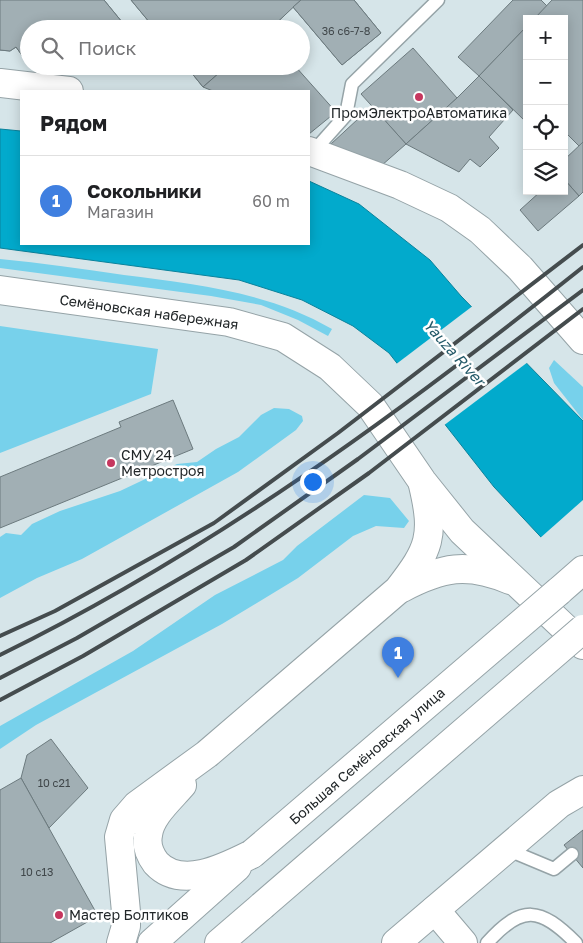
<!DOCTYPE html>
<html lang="ru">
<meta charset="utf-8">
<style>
:root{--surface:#fff;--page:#f2f2f2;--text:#202124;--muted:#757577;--line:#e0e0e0;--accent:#7c3aed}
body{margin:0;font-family:"Golos Text",sans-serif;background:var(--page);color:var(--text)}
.controls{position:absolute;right:15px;top:15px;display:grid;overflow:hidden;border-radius:0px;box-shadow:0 2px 12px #0003}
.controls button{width:45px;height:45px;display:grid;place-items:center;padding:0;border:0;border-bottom:1px solid var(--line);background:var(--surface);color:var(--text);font:25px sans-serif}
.you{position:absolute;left:312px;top:481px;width:18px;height:18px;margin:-12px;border:4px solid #fff;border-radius:50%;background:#1a73e8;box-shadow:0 0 0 8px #1a73e833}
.badge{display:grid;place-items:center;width:32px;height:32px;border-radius:50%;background:var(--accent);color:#fff;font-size:16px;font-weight:700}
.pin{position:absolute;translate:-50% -41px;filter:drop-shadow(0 1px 2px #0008)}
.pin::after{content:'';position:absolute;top:26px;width:18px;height:15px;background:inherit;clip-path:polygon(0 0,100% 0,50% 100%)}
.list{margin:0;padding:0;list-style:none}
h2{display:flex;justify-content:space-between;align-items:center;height:65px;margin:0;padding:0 20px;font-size:21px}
h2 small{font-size:16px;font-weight:400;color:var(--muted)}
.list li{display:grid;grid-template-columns:32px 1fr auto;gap:15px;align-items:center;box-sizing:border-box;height:90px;padding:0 20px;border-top:1px solid var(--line)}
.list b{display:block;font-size:19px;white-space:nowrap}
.list p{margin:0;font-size:16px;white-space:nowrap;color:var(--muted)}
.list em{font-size:16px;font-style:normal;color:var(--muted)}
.icon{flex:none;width:28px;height:28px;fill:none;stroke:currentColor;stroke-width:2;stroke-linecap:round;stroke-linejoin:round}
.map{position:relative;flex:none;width:583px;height:943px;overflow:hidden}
.search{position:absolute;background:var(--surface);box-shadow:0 2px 12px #0003;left:20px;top:20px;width:290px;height:55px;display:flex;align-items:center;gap:12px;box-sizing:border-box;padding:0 18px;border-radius:28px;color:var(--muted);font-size:19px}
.panel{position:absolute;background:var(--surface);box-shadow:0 2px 12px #0003;left:20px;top:90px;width:290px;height:155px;border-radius:0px}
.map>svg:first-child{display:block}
</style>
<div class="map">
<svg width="583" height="943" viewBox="0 0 583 943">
<rect width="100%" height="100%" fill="#d6e5e9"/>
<g fill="#77d1eb">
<path d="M0 259C41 263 83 269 124 275 195 284 269 292 332 329L328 336 298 320 261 305 211 296 0 268Z"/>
<path d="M0 326 158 349 151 394 0 453Z"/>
<path d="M554 360 583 387V420L554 383 549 368Z"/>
<path d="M274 408 289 409 302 416 303 421 296 430 238 472 82 559 37 578 0 598V537L6 533 21 535 32 524 60 511 120 491 177 464 197 462 216 449 239 437 261 415Z"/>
<path d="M364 495 390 498 409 521 404 528 376 526 353 536 298 578 222 624 36 725 0 749V726L133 651 215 595 283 560 297 546Z"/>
</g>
<path fill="#02aacc" stroke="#0b829b" d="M0 129 21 131V244H309V181L359 204 430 260 461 296 583 421V582L494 487 389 353 353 326 302 300 239 280 0 248Z"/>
<g fill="#d6e5e9">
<path d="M474 305 528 362 443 426 395 365Z"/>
<path d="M583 500V584L539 539Z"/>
</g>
<g fill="#a1afb4" stroke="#6c7a7e">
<path d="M0 0H104L122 22 113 29H29V65L16 47 10 51 0 50Z"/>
<path d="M0 0H104L122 22 113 29H29V65L16 47 10 51 0 50Z"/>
<path d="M131 0H354L381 33 342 65 293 7 270 29H155Z"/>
<path d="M131 0H301L270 29H155Z"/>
<path d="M301 0H354L381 33 342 65 293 7Z"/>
<path d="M513 0H541L547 6 534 19H527V26L479 76 458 57Z"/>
<path d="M552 0H583V142L579 146 564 131V19H534Z"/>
<path d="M527 26V123L479 76Z"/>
<path d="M413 48 457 98 406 144 361 94Z"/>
<path d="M186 66H227L203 87Z"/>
<path d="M186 66H227L203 87Z"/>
<path d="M227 66H295L336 112 309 134V91H213L203 87Z"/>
<path d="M479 76 513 110 489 137 499 148 480 167 470 159 459 172 406 144 457 98Z"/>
<path d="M372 106 406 144 381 166 331 144Z"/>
<path d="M583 142V192L579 196 564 179V160Z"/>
<path d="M564 179 579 196 538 231 520 210 541 191H564Z"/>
<path d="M173 400 193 449 0 528V477L121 427 119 422Z"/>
<path d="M51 739 88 788 49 828 21 778 27 755Z"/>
<path d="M21 778 98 916 50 943H0V790Z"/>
<path d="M583 830V868L564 845Z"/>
</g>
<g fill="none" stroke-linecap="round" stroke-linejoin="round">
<g stroke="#95a3a7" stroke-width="15">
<g id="service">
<path d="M313 152 346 115 352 84 438 0"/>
<path d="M506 849 554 869 572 854"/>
<path d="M487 943C522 904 540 907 576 943"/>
</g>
</g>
<g stroke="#95a3a7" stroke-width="30">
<path id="tertiary" d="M435 910 463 943"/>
</g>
<g stroke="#95a3a7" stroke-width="30">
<g id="secondary">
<path d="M0 83 69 91"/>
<path d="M309 151 400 185 449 208 480 230 520 268 583 340"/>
<path d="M0 290 229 322 283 337 330 367 370 405 422 481 462 531 583 645"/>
<path d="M402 588C442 567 467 562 510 580"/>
<path d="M559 591 583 570"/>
<path d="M182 785C170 799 150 816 148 835 146 845 150 855 156 863 181 890 224 868 252 854"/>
<path d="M121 943 126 926V912L119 837 124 820 137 805 207 754 398 590C430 549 435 536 423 485"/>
<path d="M152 943 237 867"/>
<path d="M219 943 262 906"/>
<path d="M396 943 559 804 583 790"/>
</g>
</g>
<use href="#service" stroke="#fff" stroke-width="12"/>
<use href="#tertiary" stroke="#fff" stroke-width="28"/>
<use href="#secondary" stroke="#fff" stroke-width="28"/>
<g stroke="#454c4e" stroke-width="4">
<path d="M0 636 55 611 214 523 338 433 583 245"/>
<path d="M0 655C210 552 400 413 583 267"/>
<path d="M0 678 77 638 234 547 358 459 583 290"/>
<path d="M0 700 83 656 246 560 369 473 583 309"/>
</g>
<g stroke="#95a3a7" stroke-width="30" stroke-linecap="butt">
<g id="secondary-bridge">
<path d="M252 854 559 591"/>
<path d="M262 906 583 629"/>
</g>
</g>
<use href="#secondary-bridge" stroke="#fff" stroke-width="28"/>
</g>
<g fill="#c6375f" stroke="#fff" stroke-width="2">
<circle cx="419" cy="97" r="5"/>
<circle cx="111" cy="463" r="5"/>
<circle cx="59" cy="915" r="5"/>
</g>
<g text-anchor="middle" stroke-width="5" stroke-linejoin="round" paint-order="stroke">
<g font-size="11" fill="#41484b">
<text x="346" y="35">36 с6-7-8</text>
<text x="54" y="787">10 с21</text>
<text x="37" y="876">10 с13</text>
</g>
<g font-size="14" fill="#212628" stroke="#fff" text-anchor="start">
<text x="419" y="118" text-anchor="middle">ПромЭлектроАвтоматика</text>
<text x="121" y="460">СМУ 24<tspan x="121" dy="16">Метростроя</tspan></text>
<text x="69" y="920">Мастер Болтиков</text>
</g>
<g font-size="14" fill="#212628" stroke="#fff">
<text transform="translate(149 312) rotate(8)" y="5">Семёновская набережная</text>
<text transform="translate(367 756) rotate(-41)" y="5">Большая Семёновская улица</text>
</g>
<g font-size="15" font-style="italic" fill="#245a69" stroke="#fff">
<text transform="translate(454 353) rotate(48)" y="5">Yauza River</text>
</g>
</g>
</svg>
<div class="controls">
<button>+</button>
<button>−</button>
<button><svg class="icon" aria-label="locate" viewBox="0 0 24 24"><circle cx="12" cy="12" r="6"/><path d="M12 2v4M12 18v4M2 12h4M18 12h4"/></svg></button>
<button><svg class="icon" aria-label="layers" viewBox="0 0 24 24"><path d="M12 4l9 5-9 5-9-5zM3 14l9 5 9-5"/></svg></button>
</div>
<div class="you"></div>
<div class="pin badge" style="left:398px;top:678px;background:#3f7fe0">1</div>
<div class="search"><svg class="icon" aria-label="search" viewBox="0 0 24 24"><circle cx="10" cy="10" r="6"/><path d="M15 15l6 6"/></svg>Поиск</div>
<section class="panel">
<h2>Рядом<small></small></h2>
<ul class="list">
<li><span class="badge" style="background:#3f7fe0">1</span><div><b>Сокольники</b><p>Магазин</p></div><em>60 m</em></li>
</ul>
</section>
</div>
